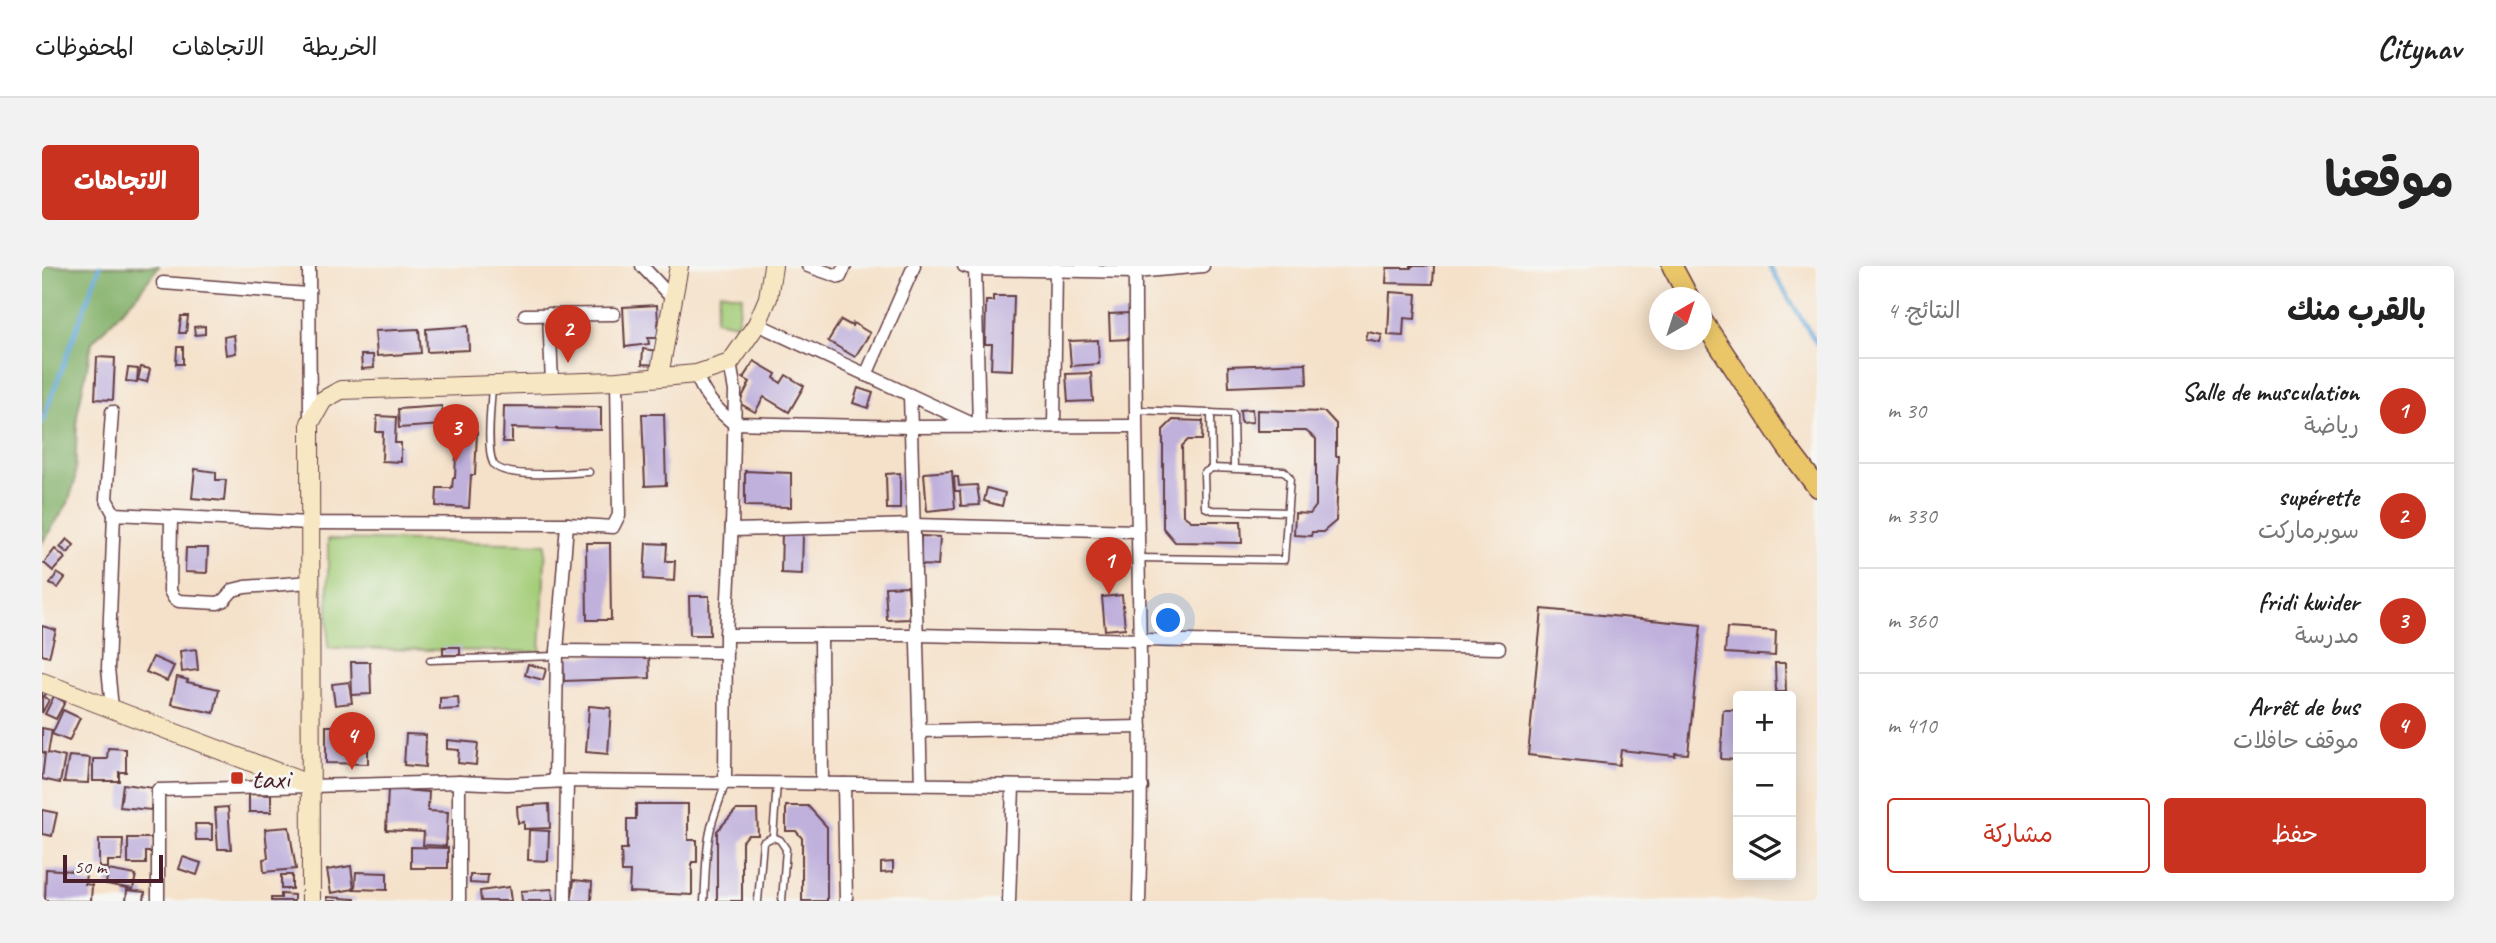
<!DOCTYPE html>
<html lang="ar">
<meta charset="utf-8">
<style>
:root{--surface:#fff;--page:#f2f2f2;--text:#222;--muted:#767676;--line:#e0e0e0;--accent:#c8321e}
body{margin:0;font-family:Caveat,"Playpen Sans Arabic",sans-serif;background:var(--page);color:var(--text);direction:rtl}
.controls{position:absolute;right:21px;bottom:21px;display:grid;overflow:hidden;border-radius:7px;box-shadow:0 4px 18px #0003}
.controls button{width:63px;height:63px;display:grid;place-items:center;padding:0;border:0;border-bottom:2px solid var(--line);background:var(--surface);color:var(--text);font:35px sans-serif}
.compass{position:absolute;left:1607px;top:21px;width:63px;height:63px;border-radius:50%;background:var(--surface);box-shadow:0 4px 18px #0003;rotate:39deg}
.scale{position:absolute;left:21px;bottom:18px;width:100px;box-sizing:border-box;padding-left:7px;border:4px solid #4a1f2b;border-top:0;font-size:19px;line-height:24px;white-space:nowrap;color:#4a1f2b;-webkit-text-stroke:5px #f6f6f2;paint-order:stroke}
.you{position:absolute;left:1127px;top:355px;width:24px;height:24px;margin:-18px;border:5px solid #fff;border-radius:50%;background:#1a73e8;box-shadow:0 0 0 10px #1a73e833}
.badge{display:grid;place-items:center;width:46px;height:46px;border-radius:50%;background:var(--accent);color:#fff;font-size:23px;font-weight:700}
.pin{position:absolute;translate:-50% -58px;filter:drop-shadow(0 2px 4px #0008)}
.pin::after{content:'';position:absolute;top:37px;width:24px;height:21px;background:inherit;clip-path:polygon(0 0,100% 0,50% 100%)}
.list{margin:0;padding:0;list-style:none}
h2{display:flex;justify-content:space-between;align-items:center;height:91px;margin:0;padding:0 28px;font-size:30px}
h2 small{font-size:23px;font-weight:400;color:var(--muted)}
.list li{display:grid;grid-template-columns:46px 1fr auto;gap:21px;align-items:center;box-sizing:border-box;height:105px;padding:0 28px;border-top:2px solid var(--line)}
.list b{display:block;font-size:26px;white-space:nowrap}
.list p{margin:0;font-size:23px;white-space:nowrap;color:var(--muted)}
.list em{font-size:23px;font-style:normal;color:var(--muted)}
.actions{display:flex;gap:14px;padding:21px 28px}
.actions a{flex:1;padding:16px 0;border:2px solid var(--accent);border-radius:7px;text-align:center;font-size:24px;color:var(--accent)}
.actions .main{background:var(--accent);color:#fff}
.icon{flex:none;width:38px;height:38px;fill:none;stroke:currentColor;stroke-width:2;stroke-linecap:round;stroke-linejoin:round}
.map{position:relative;flex:none;width:1775px;height:635px;overflow:hidden;direction:ltr;border-radius:7px}
header{display:flex;align-items:center;gap:42px;box-sizing:border-box;height:98px;padding:0 35px;background:var(--surface);border-bottom:2px solid var(--line)}
header strong{font-size:33px}
nav{display:flex;gap:38px;margin-inline-start:auto;font-size:24px}
.intro{display:flex;align-items:center;justify-content:space-between;box-sizing:border-box;height:168px;padding:0 42px}
h1{margin:0;font-size:49px}
.button{padding:18px 32px;border-radius:7px;background:var(--accent);color:#fff;font-size:24px;font-weight:700}
main{display:flex;gap:42px;padding:0 42px}
aside{flex:1;background:var(--surface);border-radius:7px;box-shadow:0 4px 18px #0003}
.map>svg:first-child{display:block}
</style>
<header>
<strong>Citynav</strong>
<nav><a>الخريطة</a><a>الاتجاهات</a><a>المحفوظات</a></nav>
</header>
<div class="intro"><h1>موقعنا</h1><a class="button">الاتجاهات</a></div>
<main>
<aside>
<h2>بالقرب منك<small>النتائج: 4</small></h2>
<ul class="list">
<li><span class="badge">1</span><div><b>Salle de musculation</b><p>رياضة</p></div><em>30 m</em></li>
<li><span class="badge">2</span><div><b>supérette</b><p>سوبرماركت</p></div><em>330 m</em></li>
<li><span class="badge">3</span><div><b>fridi kwider</b><p>مدرسة</p></div><em>360 m</em></li>
<li><span class="badge">4</span><div><b>Arrêt de bus</b><p>موقف حافلات</p></div><em>410 m</em></li>
</ul>
<div class="actions"><a class="main">حفظ</a><a>مشاركة</a></div>
</aside>
<div class="map">
<svg width="1775" height="635" viewBox="0 0 1775 635">
<rect width="100%" height="100%" fill="#f6f6f2"/>
<filter id="ink" filterUnits="userSpaceOnUse"><feTurbulence type="fractalNoise" baseFrequency=".0143" numOctaves="2"/><feDisplacementMap in="SourceGraphic" scale="14" xChannelSelector="R" yChannelSelector="G"/><feConvolveMatrix kernelMatrix="1 2 1 2 8 2 1 2 1" color-interpolation-filters="sRGB"/></filter>
<filter id="wash" filterUnits="userSpaceOnUse"><feTurbulence type="fractalNoise" baseFrequency=".00686" numOctaves="4" result="noise"/><feDisplacementMap in="SourceGraphic" scale="28" xChannelSelector="R" yChannelSelector="G"/><feGaussianBlur stdDeviation="1.57" result="paint"/><feColorMatrix in="noise" values="0 0 0 0 0 0 0 0 0 0 0 0 0 0 0 0 0 1.4 0 .05"/><feComposite in="paint" operator="in"/></filter>
<g filter="url(#wash)">
<rect width="100%" height="100%" fill="#f5e1c9"/>
<g fill="#a5ce7a" stroke="#787652" stroke-width="2">
<path d="M678 26 700 30 695 58 673 54Z"/>
<path d="M286 273 504 278 498 386 286 382Z"/>
</g>
<path fill="#84b16a" stroke="#67684a" stroke-width="2" d="M0 0H117L94 30 50 76 35 150 33 215 26 237 0 277Z"/>
<g fill="none" stroke-linecap="round" stroke-linejoin="round">
<g stroke="#65a9da" stroke-width="4.5">
<path d="M1727 0 1775 78"/>
<path d="M0 156 58 0"/>
</g>
</g>
<g id="blocks">
<g fill="#bfb0dc">
<path d="M1369 0H1392L1391 18 1344 17 1345 2H1369Z"/>
<path d="M1348 26 1375 28 1373 53 1362 52 1361 70 1346 69Z"/>
<path d="M951 30H972L970 104 949 103 950 78H943L944 35H951Z"/>
<path d="M615 39 617 72H606L607 78 583 81 581 41Z"/>
<path d="M1087 47V73L1068 74 1067 48Z"/>
<path d="M531 49 532 61H537L538 79 512 81 510 50Z"/>
<path d="M139 50H146L144 67H137Z"/>
<path d="M799 54 810 60 811 57 828 67 813 91 786 75Z"/>
<path d="M163 60V68L153 69 152 61Z"/>
<path d="M426 60 427 84 385 86 384 63Z"/>
<path d="M377 63 379 87 335 90 333 65Z"/>
<path d="M1326 66 1340 69 1338 77 1324 74Z"/>
<path d="M192 69 194 87 184 89 182 71Z"/>
<path d="M1056 74 1057 98 1029 100 1027 75Z"/>
<path d="M135 81H141V98H134Z"/>
<path d="M601 83 617 85 616 99 600 98Z"/>
<path d="M319 89H331L332 102 320 103Z"/>
<path d="M55 91 73 92 71 134 53 133Z"/>
<path d="M712 95 734 108 732 112 739 117 744 109 762 120 747 146 722 131 713 146 697 137 708 116 701 112Z"/>
<path d="M1264 97 1265 118 1187 121 1186 100Z"/>
<path d="M99 101 108 103 105 116 96 114Z"/>
<path d="M86 102 96 103 95 116 84 115Z"/>
<path d="M1049 107 1051 135 1026 136 1024 108Z"/>
<path d="M816 122 831 127 826 142 811 137Z"/>
<path d="M400 140 401 159 357 162 356 143Z"/>
<path d="M462 140 559 141V164L470 162V176H461Z"/>
<path d="M1210 143 1211 156 1199 157 1198 144Z"/>
<path d="M1215 144 1283 146 1294 158V190H1297L1294 255 1281 266H1270L1269 270 1252 269 1253 247 1268 248 1274 240V173L1264 165H1215Z"/>
<path d="M600 148H622L624 219 603 220Z"/>
<path d="M335 150 354 151 353 177H359V196L340 195 341 166H334Z"/>
<path d="M1131 154 1161 155 1160 174H1146L1140 180 1141 249 1149 255H1199L1200 277 1133 276 1121 262V164Z"/>
<path d="M415 166H435L433 209H429L427 242 394 240 395 222H410L411 212H413Z"/>
<path d="M153 203 174 206V214H184L182 235 150 232Z"/>
<path d="M703 205 749 207V241L703 240Z"/>
<path d="M910 205 913 242 885 245 882 207Z"/>
<path d="M858 207V243H845L844 208Z"/>
<path d="M912 211H916L917 220 935 219 938 239 919 240 918 225H913Z"/>
<path d="M945 222 963 227 960 240 942 235Z"/>
<path d="M740 266 761 267 760 308 739 307Z"/>
<path d="M879 270 898 271 896 300 878 299Z"/>
<path d="M25 273 32 279 26 287 18 281Z"/>
<path d="M544 277H568L569 354H545Z"/>
<path d="M604 277 625 278 624 295H633L632 315 602 313Z"/>
<path d="M144 282H166L165 307 143 306Z"/>
<path d="M13 283 23 292 11 305 2 297Z"/>
<path d="M15 307 23 312 16 322 8 318Z"/>
<path d="M866 320 868 353 845 354 843 321Z"/>
<path d="M1080 329 1083 362 1063 364 1060 331Z"/>
<path d="M647 330H667L668 369H648Z"/>
<path d="M1500 343 1659 359 1646 488 1633 487V490L1579 484 1577 499 1486 489Z"/>
<path d="M0 360 14 364 7 391 0 389Z"/>
<path d="M1685 362 1734 365 1733 390 1683 387Z"/>
<rect x="401" y="381" width="17" height="8"/>
<path d="M154 383 156 404 140 406 138 385Z"/>
<path d="M607 388 608 412 522 415 521 391Z"/>
<path d="M111 391 132 400 125 415 104 406Z"/>
<path d="M309 396H328L329 428 310 429Z"/>
<path d="M1733 397H1743L1744 426H1734Z"/>
<path d="M486 398 504 403 501 414 483 409Z"/>
<path d="M135 411 146 414 145 416 177 423 172 447 129 438Z"/>
<path d="M307 416 310 437 293 439 290 418Z"/>
<path d="M0 421 6 424 2 431 7 434 0 447Z"/>
<path d="M12 430 23 436 14 453 3 448Z"/>
<path d="M416 431 417 443 398 444V432Z"/>
<path d="M547 440 569 442 566 488 544 486Z"/>
<path d="M21 444 38 452 27 475 10 468Z"/>
<path d="M1681 444H1696V494L1679 493Z"/>
<path d="M284 460H326V498L284 497Z"/>
<path d="M0 462 10 464 6 487 23 491 18 517 0 513 3 487 0 486Z"/>
<path d="M364 468 384 469 383 501 362 499Z"/>
<path d="M405 474 436 477 434 499 416 497 417 484 405 483Z"/>
<path d="M66 482 84 483V506H77V515H51V493H65Z"/>
<path d="M27 490 48 492 46 517 22 516Z"/>
<path d="M81 518 111 522 109 544 78 541Z"/>
<path d="M346 523 387 526 386 545 406 546 404 580 381 579 382 566 344 564Z"/>
<path d="M207 528 229 529V546H207Z"/>
<path d="M507 538 508 562 482 563V556L476 557 475 540Z"/>
<path d="M594 538H646V574H655V596H650V629L587 626 588 606H580L579 583H585V553H594Z"/>
<path d="M744 540H766L785 561V635H760V572L754 565H744Z"/>
<path d="M186 541 189 583H176L173 542Z"/>
<path d="M0 544 15 547 10 570 0 568Z"/>
<path d="M694 544H715L716 569H706L700 576V635H675V565Z"/>
<path d="M153 558H170V574H154Z"/>
<path d="M247 561 254 603 222 606 221 593 226 592 223 563Z"/>
<path d="M487 564 507 565 506 595 486 594Z"/>
<path d="M86 572H110V586H104V598H86Z"/>
<path d="M57 573H81L80 595H66V602H57Z"/>
<path d="M369 581 406 582V602H369Z"/>
<path d="M141 591 159 597 155 609 137 603Z"/>
<path d="M851 596V606L839 607V597Z"/>
<path d="M309 600 312 623 289 627 285 604Z"/>
<path d="M4 603 44 606 43 618 50 619 49 635H3Z"/>
<path d="M66 604 94 609 91 623 64 618Z"/>
<path d="M314 606 345 607V624L313 623Z"/>
<rect x="239" y="609" width="11" height="14"/>
<path d="M428 609H446L445 618 428 617Z"/>
<path d="M532 614 550 616 549 635H526V629L530 630Z"/>
<path d="M467 621 469 635H439L438 625Z"/>
<path d="M510 623 511 635H480L479 625Z"/>
<path d="M85 624 103 626 102 635H84Z"/>
<path d="M239 628 252 629V635H229V632H239Z"/>
<path d="M285 631 313 633V635H285Z"/>
</g>
</g>
</g>
<g filter="url(#ink)">
<use href="#blocks" fill-opacity="0" stroke="#643c43" stroke-width="2"/>
<g fill="none" stroke-linecap="round" stroke-linejoin="round">
<g stroke="#643c43" stroke-width="9">
<g id="lane">
<path d="M450 121C449 139 444 182 451 197 460 214 528 207 547 206"/>
<path d="M1093 144 1191 148 1192 202"/>
<path d="M1169 147 1170 202"/>
<path d="M1096 292 1242 294 1248 212 1242 205 1170 202 1162 207 1163 241 1170 244 1246 246"/>
<path d="M388 394 515 390"/>
<path d="M731 571 735 517"/>
<path d="M662 635C664 612 663 589 668 566 671 549 679 534 683 517"/>
<path d="M716 635 721 576 731 571 738 574 744 583 740 635"/>
</g>
</g>
<g stroke="#643c43" stroke-width="15">
<g id="street">
<path d="M267 0 268 154"/>
<path d="M600 0 630 32"/>
<path d="M766 0 798 11 803 0"/>
<path d="M922 0 933 3 1093 6 1161 0"/>
<path d="M1093 0C1092 212 1103 423 1097 635"/>
<path d="M121 17 265 28"/>
<path d="M507 48 510 117"/>
<path d="M483 49 572 48"/>
<path d="M715 58 937 161 933 0"/>
<path d="M688 97 693 125 690 264 872 259 1095 265"/>
<path d="M654 108C662 130 673 142 691 157L869 161 1093 160"/>
<path d="M824 109 872 0"/>
<path d="M868 129 879 519"/>
<path d="M70 146 64 233 72 248"/>
<path d="M1012 160 1014 0"/>
<path d="M129 251 128 325 132 332 137 335 176 337 182 334 191 324 203 321 268 316"/>
<path d="M684 369H875L1457 382"/>
<path d="M779 369 780 518"/>
<path d="M515 385 684 386"/>
<path d="M70 442 66 402 72 248 268 257 525 258"/>
<path d="M877 465 1099 461"/>
<path d="M513 515 515 385 525 258 571 261 577 249 575 115"/>
<path d="M417 516 465 518 525 515 1100 521"/>
<path d="M683 516 684 369 690 257"/>
<path d="M802 518 804 635"/>
<path d="M116 635V524L417 516V635"/>
<path d="M523 635 525 515"/>
<path d="M967 635 971 520"/>
</g>
</g>
<g stroke="#643c43" stroke-width="20">
<g id="secondary">
<path d="M617 110 637 0"/>
<path d="M0 416 269 519"/>
<path d="M269 635 268 157 281 134 299 124 575 115 654 108 688 97 715 58 726 32 731 0"/>
</g>
</g>
<g stroke="#643c43" stroke-width="22">
<g id="primary">
<path d="M1630 0 1647 32"/>
<path d="M1660 54 1744 180 1775 221"/>
</g>
</g>
<use href="#lane" stroke="#fff" stroke-width="6"/>
<use href="#street" stroke="#fff" stroke-width="12"/>
<use href="#secondary" stroke="#f7e8c3" stroke-width="18"/>
<use href="#primary" stroke="#eac669" stroke-width="19"/>
</g>
</g>
<rect fill="#c8321e" stroke="#f6f6f2" stroke-width="2.5" x="188" y="505" width="14" height="14" rx="3.5"/>
<g text-anchor="middle" stroke-width="5" stroke-linejoin="round" paint-order="stroke">
<g font-size="30" fill="#4a1f2b" stroke="#f6f6f2" text-anchor="start">
<text x="209" y="522">taxi</text>
</g>
</g>
</svg>
<div class="controls">
<button>+</button>
<button>−</button>
<button><svg class="icon" aria-label="layers" viewBox="0 0 24 24"><path d="M12 4l9 5-9 5-9-5zM3 14l9 5 9-5"/></svg></button>
</div>
<svg class="compass" viewBox="-18 -18 36 36"><path d="M0-13l5 13h-10z" fill="#e53935"/><path d="M0 13l5-13h-10z" fill="#767676"/></svg>
<div class="scale">50 m</div>
<div class="you"></div>
<div class="pin badge" style="left:1067px;top:329px">1</div>
<div class="pin badge" style="left:526px;top:97px">2</div>
<div class="pin badge" style="left:414px;top:196px">3</div>
<div class="pin badge" style="left:310px;top:504px">4</div>
</div>
</main>
